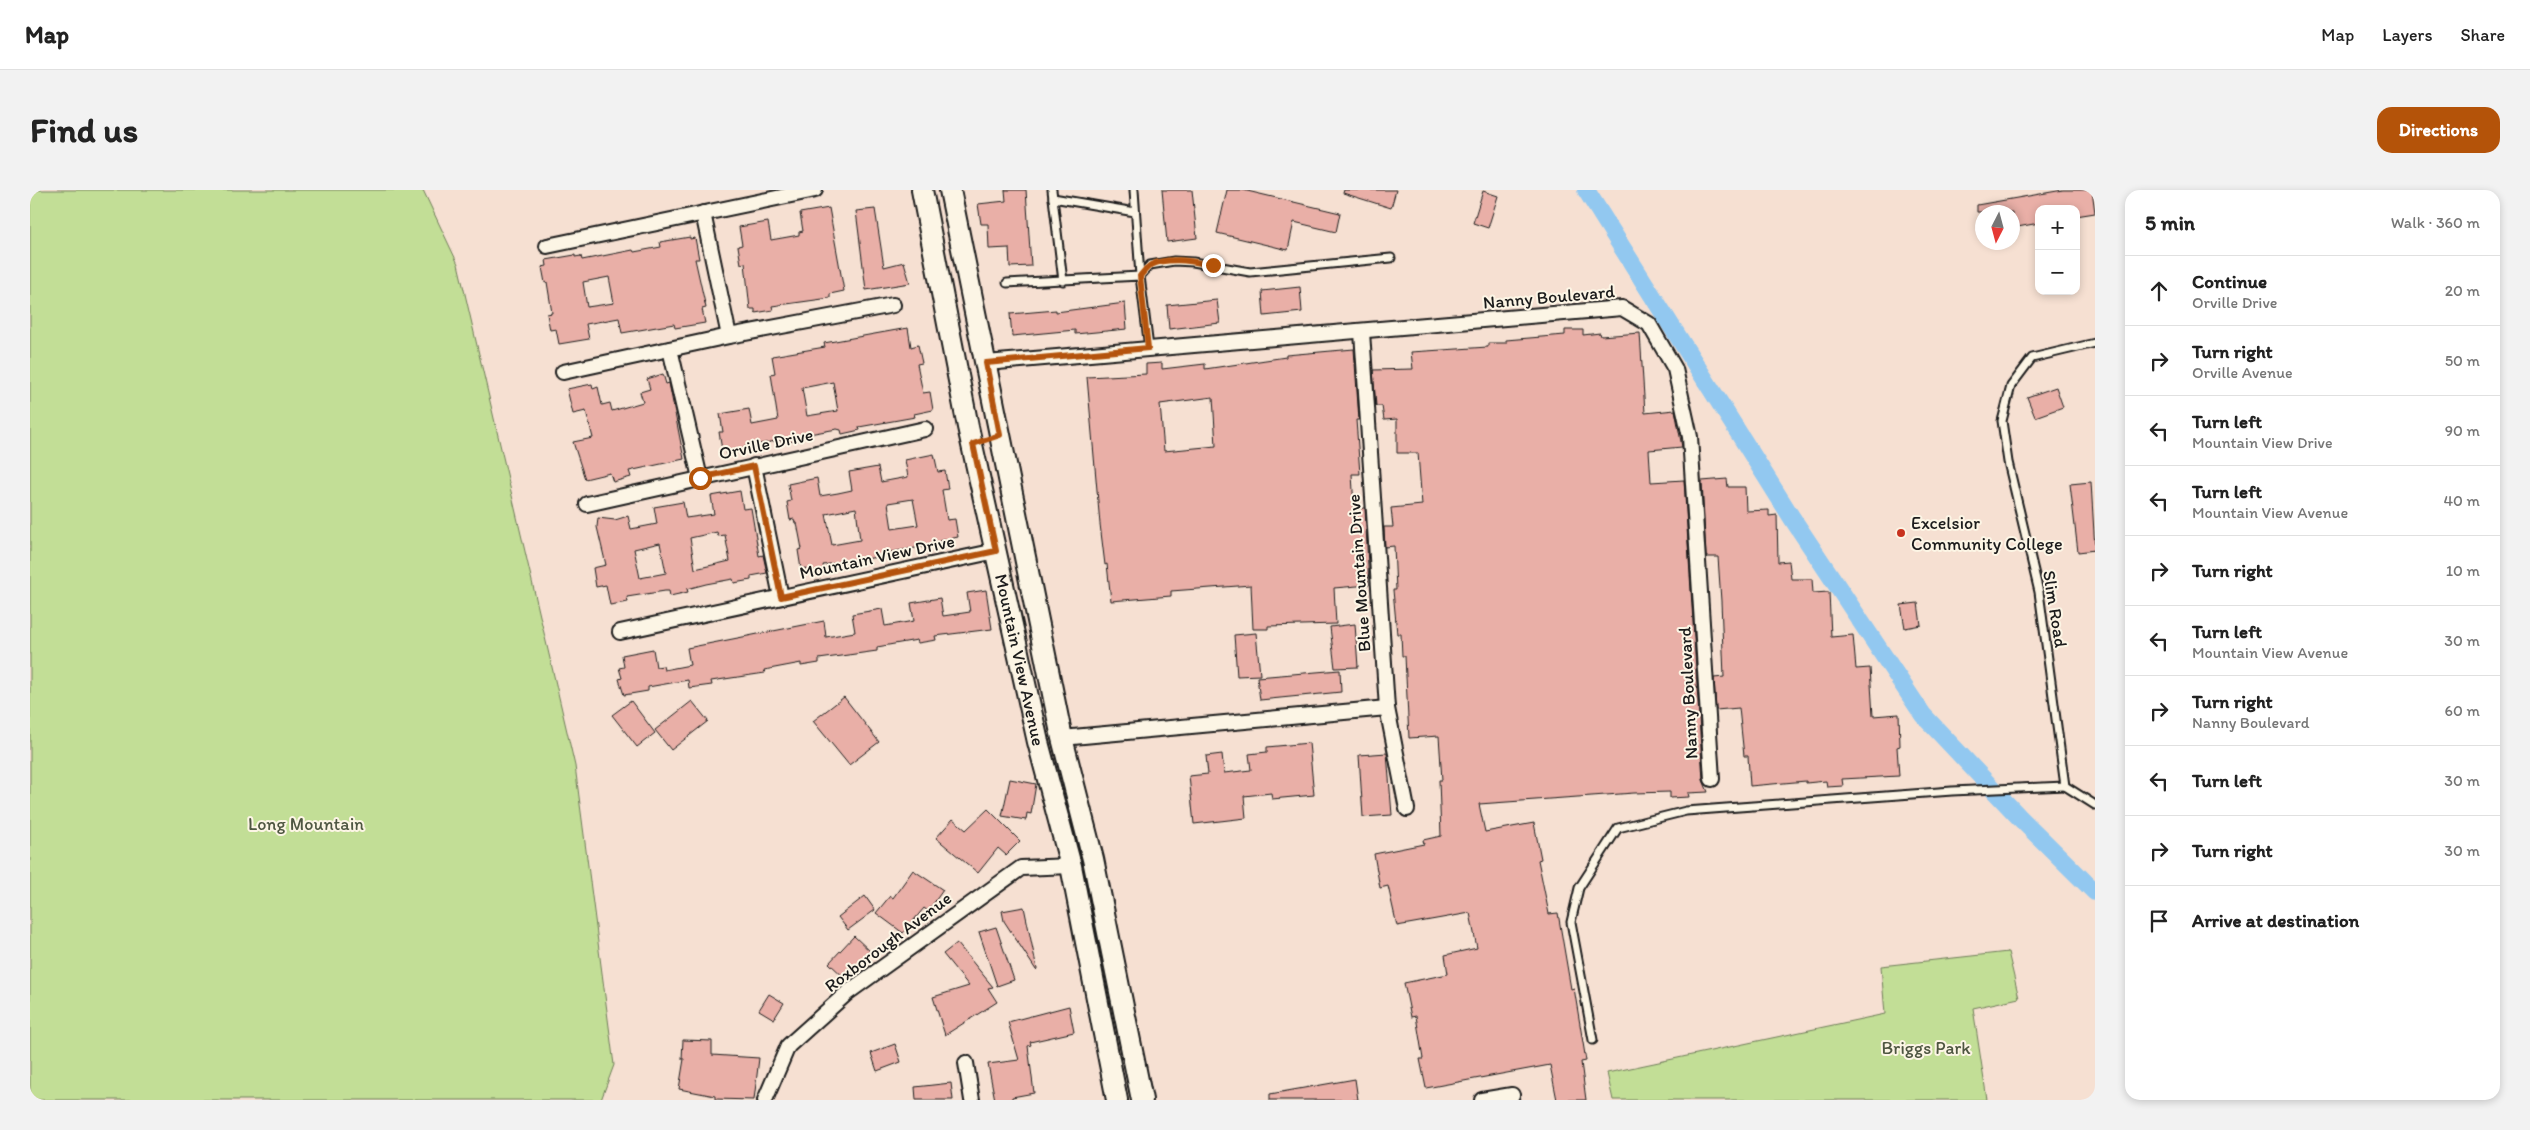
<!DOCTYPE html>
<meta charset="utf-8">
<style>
:root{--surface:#fff;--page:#f2f2f2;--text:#222;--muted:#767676;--line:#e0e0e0;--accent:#b45309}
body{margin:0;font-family:Itim,sans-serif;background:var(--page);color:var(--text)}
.controls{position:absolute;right:15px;top:15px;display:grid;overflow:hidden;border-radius:10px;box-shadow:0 2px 8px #0003}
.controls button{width:45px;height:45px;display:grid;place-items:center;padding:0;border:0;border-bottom:1px solid var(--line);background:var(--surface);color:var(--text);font:25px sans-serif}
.compass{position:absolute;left:1945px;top:15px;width:45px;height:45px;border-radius:50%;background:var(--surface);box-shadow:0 2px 8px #0003;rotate:186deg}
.stop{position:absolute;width:15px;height:15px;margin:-11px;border:4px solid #b45309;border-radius:50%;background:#fff}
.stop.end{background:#b45309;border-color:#fff;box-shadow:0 1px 5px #0008}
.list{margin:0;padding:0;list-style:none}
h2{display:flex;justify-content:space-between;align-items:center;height:65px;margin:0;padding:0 20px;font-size:21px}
h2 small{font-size:16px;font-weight:400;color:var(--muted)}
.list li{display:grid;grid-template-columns:32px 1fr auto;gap:15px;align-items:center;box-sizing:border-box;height:70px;padding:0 20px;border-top:1px solid var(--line)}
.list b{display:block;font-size:19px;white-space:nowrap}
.list p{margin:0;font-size:16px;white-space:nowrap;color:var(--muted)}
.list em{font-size:16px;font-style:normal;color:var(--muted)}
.icon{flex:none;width:28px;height:28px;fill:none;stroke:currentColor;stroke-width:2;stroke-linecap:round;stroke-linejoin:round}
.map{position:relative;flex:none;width:2065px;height:910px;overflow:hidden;border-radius:15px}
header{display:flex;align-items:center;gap:30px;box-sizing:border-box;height:70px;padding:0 25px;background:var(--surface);border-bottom:1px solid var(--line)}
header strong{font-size:24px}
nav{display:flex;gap:28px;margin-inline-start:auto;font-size:18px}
.intro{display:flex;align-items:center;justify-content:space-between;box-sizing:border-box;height:120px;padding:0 30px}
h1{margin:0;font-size:35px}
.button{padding:12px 22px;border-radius:15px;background:var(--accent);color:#fff;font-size:18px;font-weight:700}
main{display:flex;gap:30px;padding:0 30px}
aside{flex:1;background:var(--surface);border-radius:15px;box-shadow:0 2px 8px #0003}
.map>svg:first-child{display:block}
</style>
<header>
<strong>Map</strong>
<nav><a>Map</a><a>Layers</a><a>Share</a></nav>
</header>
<div class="intro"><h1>Find us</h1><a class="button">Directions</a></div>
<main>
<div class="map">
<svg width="2065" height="910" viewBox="0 0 2065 910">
<rect width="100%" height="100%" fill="#f6e0d2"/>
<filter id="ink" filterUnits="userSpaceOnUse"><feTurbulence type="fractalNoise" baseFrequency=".02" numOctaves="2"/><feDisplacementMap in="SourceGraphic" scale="10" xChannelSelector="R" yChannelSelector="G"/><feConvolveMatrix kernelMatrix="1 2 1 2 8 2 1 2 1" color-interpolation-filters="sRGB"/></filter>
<g filter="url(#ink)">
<g fill="#c2de96" stroke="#6f7d59">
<path d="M0 0H393L428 74 545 576 584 875 571 910H0Z"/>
<path d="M1978 762 1989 808 1943 818 1957 910H1583L1577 883 1855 824 1851 776Z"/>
</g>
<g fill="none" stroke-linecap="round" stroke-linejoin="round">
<path stroke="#92c8f0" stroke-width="18" d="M1556 0 1762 328 1893 525 1990 628 2065 702"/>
</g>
<g fill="#e9afa7" stroke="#1c1c1c" fill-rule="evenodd">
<path d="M975 0H996L1001 76 980 77 979 58 959 59 958 34H951L948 14 976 11Z"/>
<path d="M1132 0H1162L1167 48 1137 52Z"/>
<path d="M1197 0H1213L1310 23 1306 42 1264 32 1258 60 1187 43Z"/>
<path d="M1314 0H1366L1361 18 1313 3Z"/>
<path d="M2033 0H2062L2065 23 2046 26V19H2009V33L1982 38V22H1947V15Z"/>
<path d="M1453 1 1468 6 1458 38 1443 33Z"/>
<path d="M799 18 814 101 800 104V108L742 116 743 120 725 123V119H720L715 73 711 74 708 56 712 55 709 37 738 32 741 50 769 45V42L773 41 770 23Z"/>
<path d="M845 19 854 77 874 72 880 93 836 100 826 21Z"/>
<path d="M660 47V49L665 48 669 69H665L676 118 672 119 675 133 645 138 644 134 592 143 589 128 556 134 559 149 529 154 526 139 520 140 517 124 522 123 517 92 515 93 512 77 517 76 516 70 545 65V67L551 66 552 70 603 60 604 62 631 57 630 52ZM579 87 584 113 557 117 553 92Z"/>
<path d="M1270 97 1272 122 1234 126 1232 101Z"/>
<path d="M1187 110 1190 133 1139 139 1137 115Z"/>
<path d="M1095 113 1097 139 1045 144V140L982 146 980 124 1026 120V122Z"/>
<path d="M878 138 881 157 888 155 892 173 887 174 893 203 900 202 903 220 884 224 885 227 829 237 830 240 812 244 811 240 807 239 768 246 769 250 752 253 751 250 714 257 715 261 697 264 696 260H692L689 242H693L690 224 719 219 722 235 748 230 741 184 745 183 742 166 795 157 794 153ZM803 192 808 221 777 226 772 198Z"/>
<path d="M1535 140H1553V145L1570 143 1571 146 1610 143 1615 223 1645 220 1652 257 1619 260 1621 292 1654 290 1673 590 1678 602 1658 603 1659 607 1640 608V602L1604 603 1449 614 1455 642 1504 633 1511 669 1508 670 1519 724 1528 723 1541 799 1544 798 1556 871 1551 872 1556 910H1527L1520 875 1396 898 1390 869H1393L1386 826 1381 827 1374 793 1418 784 1415 765 1447 758 1440 723 1367 736 1358 696 1350 698 1344 664 1394 654 1393 650 1411 646 1409 590H1412L1409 546 1379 548 1375 466H1372L1371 444H1367L1363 400H1366L1364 356 1355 357 1354 337H1363L1361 318 1392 315 1388 263H1367V229L1354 230 1352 216H1346L1343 180 1383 179 1381 162 1458 157V153H1476V150L1535 145Z"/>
<path d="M1324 159 1329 230H1326L1330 284H1322L1324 318H1335L1339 395 1304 398 1306 434 1238 436V439H1223L1221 395 1141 401V406L1081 411 1077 374 1075 375 1070 334 1057 187 1116 184V174L1132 173V179L1175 174V179L1256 167V165ZM1183 207 1186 256 1134 261 1130 214Z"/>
<path d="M633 184 636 194 639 193 654 269 599 281 601 287 583 292 580 283 555 289 543 252 563 248 556 221 543 224 537 199 562 194 563 199 568 197 572 215 580 213 582 221 613 212 610 202 620 199 617 189Z"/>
<path d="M2026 197 2033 217 2005 227 1997 207Z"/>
<path d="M904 264 908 282 915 281 918 299 912 300 917 330 925 329 928 347 909 351 910 354 855 363V366L793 375 794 379 776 382V378L771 379 768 360 772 359 767 333H765L764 329 760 330 757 312 761 311 758 294 787 288 790 306 808 303 822 300 819 282 848 277 851 292 878 287 875 270ZM883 309 888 335 862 339 858 313ZM826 318 830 350 802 355 796 324Z"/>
<path d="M1697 289 1698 297H1715L1716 321 1739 320V326L1747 325 1748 372 1759 371 1761 389H1782L1783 403 1799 402 1801 447 1823 445 1826 479 1840 478 1843 526 1869 524 1870 556 1867 557 1869 586 1812 589 1813 596 1797 597 1796 591 1776 593V591L1720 596 1718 566H1714L1709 518 1686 520 1684 488 1694 487 1691 411 1688 367H1676L1672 291Z"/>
<path d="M2061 292 2065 360 2048 362 2040 294Z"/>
<path d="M710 301 713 319 721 318 729 366 733 365 737 383 721 386V390L704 393 703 389 676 394 657 399 658 402 640 406 639 401H635L597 407 598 412 580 415 576 395 566 397 563 378 576 375 567 337 568 328 585 330 598 326 601 339 627 334 624 317 653 312 656 328 684 324 681 306ZM687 342 688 346 695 345 700 371 665 379 660 348ZM630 353 636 383 610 388 604 359Z"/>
<path d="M956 400 962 439 905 446 906 450 888 453 887 450 847 457V461L789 469V473L771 476V473L734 480 735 483 681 491 682 495 659 498 658 490 618 497V501L594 505 589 489 592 488 589 478 594 477 592 465 623 459 626 477 633 476 634 480 660 475 657 458 794 431 796 447 825 442 822 424 852 419 855 436 884 431 881 413 910 408 913 426 940 422 937 403Z"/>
<path d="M1888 413 1891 435 1875 438 1871 415Z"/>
<path d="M1325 434 1328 477 1305 478 1300 437Z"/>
<path d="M1226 443 1230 485 1207 486 1204 445Z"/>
<path d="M1310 480 1311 502 1230 510 1227 487Z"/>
<path d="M814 507 849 552 819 575 783 531Z"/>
<path d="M601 511 625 543 607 557 582 525Z"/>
<path d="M662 511 678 531 641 560 625 540Z"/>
<path d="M1279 553 1284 605 1242 609 1241 603 1214 606 1216 628 1164 634 1159 586 1178 584 1176 566 1192 564 1194 583 1221 580 1219 564 1237 562V557Z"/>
<path d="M1357 563 1362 625 1333 627 1329 565Z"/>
<path d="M980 589 1006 594 1001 624 997 623 996 630 972 626Z"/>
<path d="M958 619 990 651 976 665 968 658 948 683 906 648 923 629 936 640Z"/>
<path d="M883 680 913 700 898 721 894 718 873 743 846 723 860 706 863 708Z"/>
<path d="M835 706 845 720 818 740 808 727Z"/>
<path d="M994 717 1007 779 1006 780 974 731 972 721Z"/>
<path d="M966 737 984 790 967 796 949 742Z"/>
<path d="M824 746 841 762 816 789 799 773Z"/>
<path d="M927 753 963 797 958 798 967 812 915 845 903 807 939 796 913 764Z"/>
<path d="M739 804 754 813 744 829 729 820Z"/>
<path d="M1039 816 1044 842 1000 852 1001 855 998 856 1004 903 982 907V910H965L958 874 989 870 978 832Z"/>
<path d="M653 850 682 851V865L729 868 724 910 685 909V906L649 899 654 869H652Z"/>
<path d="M865 854 871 872 847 881 841 863Z"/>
<path d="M1325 889 1328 910H1240V904Z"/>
<path d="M921 893 923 910H886L885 897Z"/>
</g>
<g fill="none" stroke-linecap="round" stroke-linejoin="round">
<g stroke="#1c1c1c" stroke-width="11">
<g id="lane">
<path d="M1022 0 1033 91"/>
<path d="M1104 0 1110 86 1120 75 1144 71 1163 72 1220 82 1361 68"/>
<path d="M1023 8 1105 22"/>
<path d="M977 93 1110 86 1119 158"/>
<path d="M2065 153 2002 168 1981 196 1972 231 1978 272 2009 402 2035 596 2065 615"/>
<path d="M1563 850 1541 732 1549 698 1588 638 1656 621 1922 601 2035 596"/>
</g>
</g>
<g stroke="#1c1c1c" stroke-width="18">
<g id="street">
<path d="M673 23 699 146"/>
<path d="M517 56 785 0"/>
<path d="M1332 142 1357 518 1377 619"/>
<path d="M640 159 670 288"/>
<path d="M956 173 1592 118 1619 134 1645 179 1660 247 1682 589"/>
<path d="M533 182 699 146 863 115"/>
<path d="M724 276 751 407"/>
<path d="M557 314 895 239"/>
<path d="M590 442 966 361"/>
<path d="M1032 548 1357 518"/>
<path d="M936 873 942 910"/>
<path d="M735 910 758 856 817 803 991 678 1041 676"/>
<path d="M1452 910 1482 905"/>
</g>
</g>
<g stroke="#1c1c1c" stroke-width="24">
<g id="secondary">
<path id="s1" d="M892 0 938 237 1008 552 1041 676 1087 910"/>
<path d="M920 0 1032 548 1063 669 1112 910"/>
</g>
</g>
<use href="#lane" stroke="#fcf5e5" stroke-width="7"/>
<use href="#street" stroke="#fcf5e5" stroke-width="14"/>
<use href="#secondary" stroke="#fcf5e5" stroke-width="20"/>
</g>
</g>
<g fill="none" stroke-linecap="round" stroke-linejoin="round" filter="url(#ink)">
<path stroke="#b45309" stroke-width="6" d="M670 288 724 276 751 407 966 361 943 254 970 245 956 173 1118 158 1110 86C1113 83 1117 77 1121 75 1139 66 1165 72 1183 75"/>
</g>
<circle fill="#c8321e" stroke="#fcf5e5" stroke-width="2" cx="1871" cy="343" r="5"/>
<g text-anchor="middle" stroke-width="4" stroke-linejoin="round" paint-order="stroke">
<g font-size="18" fill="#1c1c1c" stroke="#fcf5e5">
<text transform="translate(1519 107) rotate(-5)" y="6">Nanny Boulevard</text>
<text transform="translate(736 254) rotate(-12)" y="6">Orville Drive</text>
<text transform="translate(847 367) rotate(-12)" y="6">Mountain View Drive</text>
<text transform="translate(1329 383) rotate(-94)" y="6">Blue Mountain Drive</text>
<text transform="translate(2025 419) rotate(81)" y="6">Slim Road</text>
<text dy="6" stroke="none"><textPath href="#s1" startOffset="480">Mountain View Avenue</textPath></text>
<text transform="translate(1658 503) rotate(-93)" y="6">Nanny Boulevard</text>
<text transform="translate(858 752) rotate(-37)" y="6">Roxborough Avenue</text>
</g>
<g font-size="18" fill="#1c1c1c" stroke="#fcf5e5" text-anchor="start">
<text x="1881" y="339">Excelsior<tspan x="1881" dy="21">Community College</tspan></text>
</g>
<g font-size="18" fill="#4e5641" stroke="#fcf5e5">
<text x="276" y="640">Long Mountain</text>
<text x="1896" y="864">Briggs Park</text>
</g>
</g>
</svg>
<div class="controls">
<button>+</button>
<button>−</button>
</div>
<svg class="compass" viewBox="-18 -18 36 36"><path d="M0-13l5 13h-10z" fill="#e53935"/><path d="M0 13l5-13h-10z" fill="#767676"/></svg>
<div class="stop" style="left:670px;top:288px"></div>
<div class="stop end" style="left:1183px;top:75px"></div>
</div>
<aside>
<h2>5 min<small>Walk · 360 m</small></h2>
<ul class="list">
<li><svg class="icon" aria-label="ahead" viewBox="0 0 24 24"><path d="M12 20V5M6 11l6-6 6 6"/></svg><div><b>Continue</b><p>Orville Drive</p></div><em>20 m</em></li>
<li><svg class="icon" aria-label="right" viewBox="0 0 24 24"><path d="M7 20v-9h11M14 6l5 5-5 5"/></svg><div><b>Turn right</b><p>Orville Avenue</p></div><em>50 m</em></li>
<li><svg class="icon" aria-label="left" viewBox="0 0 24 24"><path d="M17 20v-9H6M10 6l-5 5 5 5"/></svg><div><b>Turn left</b><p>Mountain View Drive</p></div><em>90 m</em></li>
<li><svg class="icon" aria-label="left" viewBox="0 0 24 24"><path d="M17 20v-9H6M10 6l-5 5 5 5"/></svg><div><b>Turn left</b><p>Mountain View Avenue</p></div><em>40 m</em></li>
<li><svg class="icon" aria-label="right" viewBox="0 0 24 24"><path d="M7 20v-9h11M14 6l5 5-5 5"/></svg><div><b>Turn right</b></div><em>10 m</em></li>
<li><svg class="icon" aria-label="left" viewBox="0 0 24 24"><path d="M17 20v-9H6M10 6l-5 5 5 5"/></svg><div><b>Turn left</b><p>Mountain View Avenue</p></div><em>30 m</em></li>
<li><svg class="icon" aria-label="right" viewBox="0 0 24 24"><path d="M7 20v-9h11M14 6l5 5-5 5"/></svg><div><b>Turn right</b><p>Nanny Boulevard</p></div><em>60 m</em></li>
<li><svg class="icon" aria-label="left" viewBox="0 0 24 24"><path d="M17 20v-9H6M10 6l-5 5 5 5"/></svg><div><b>Turn left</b></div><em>30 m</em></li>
<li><svg class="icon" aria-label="right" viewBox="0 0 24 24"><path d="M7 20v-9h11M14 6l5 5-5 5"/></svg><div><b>Turn right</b></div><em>30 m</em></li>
<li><svg class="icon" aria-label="arrive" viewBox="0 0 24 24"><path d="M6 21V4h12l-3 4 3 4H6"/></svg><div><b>Arrive at destination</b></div></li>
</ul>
</aside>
</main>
